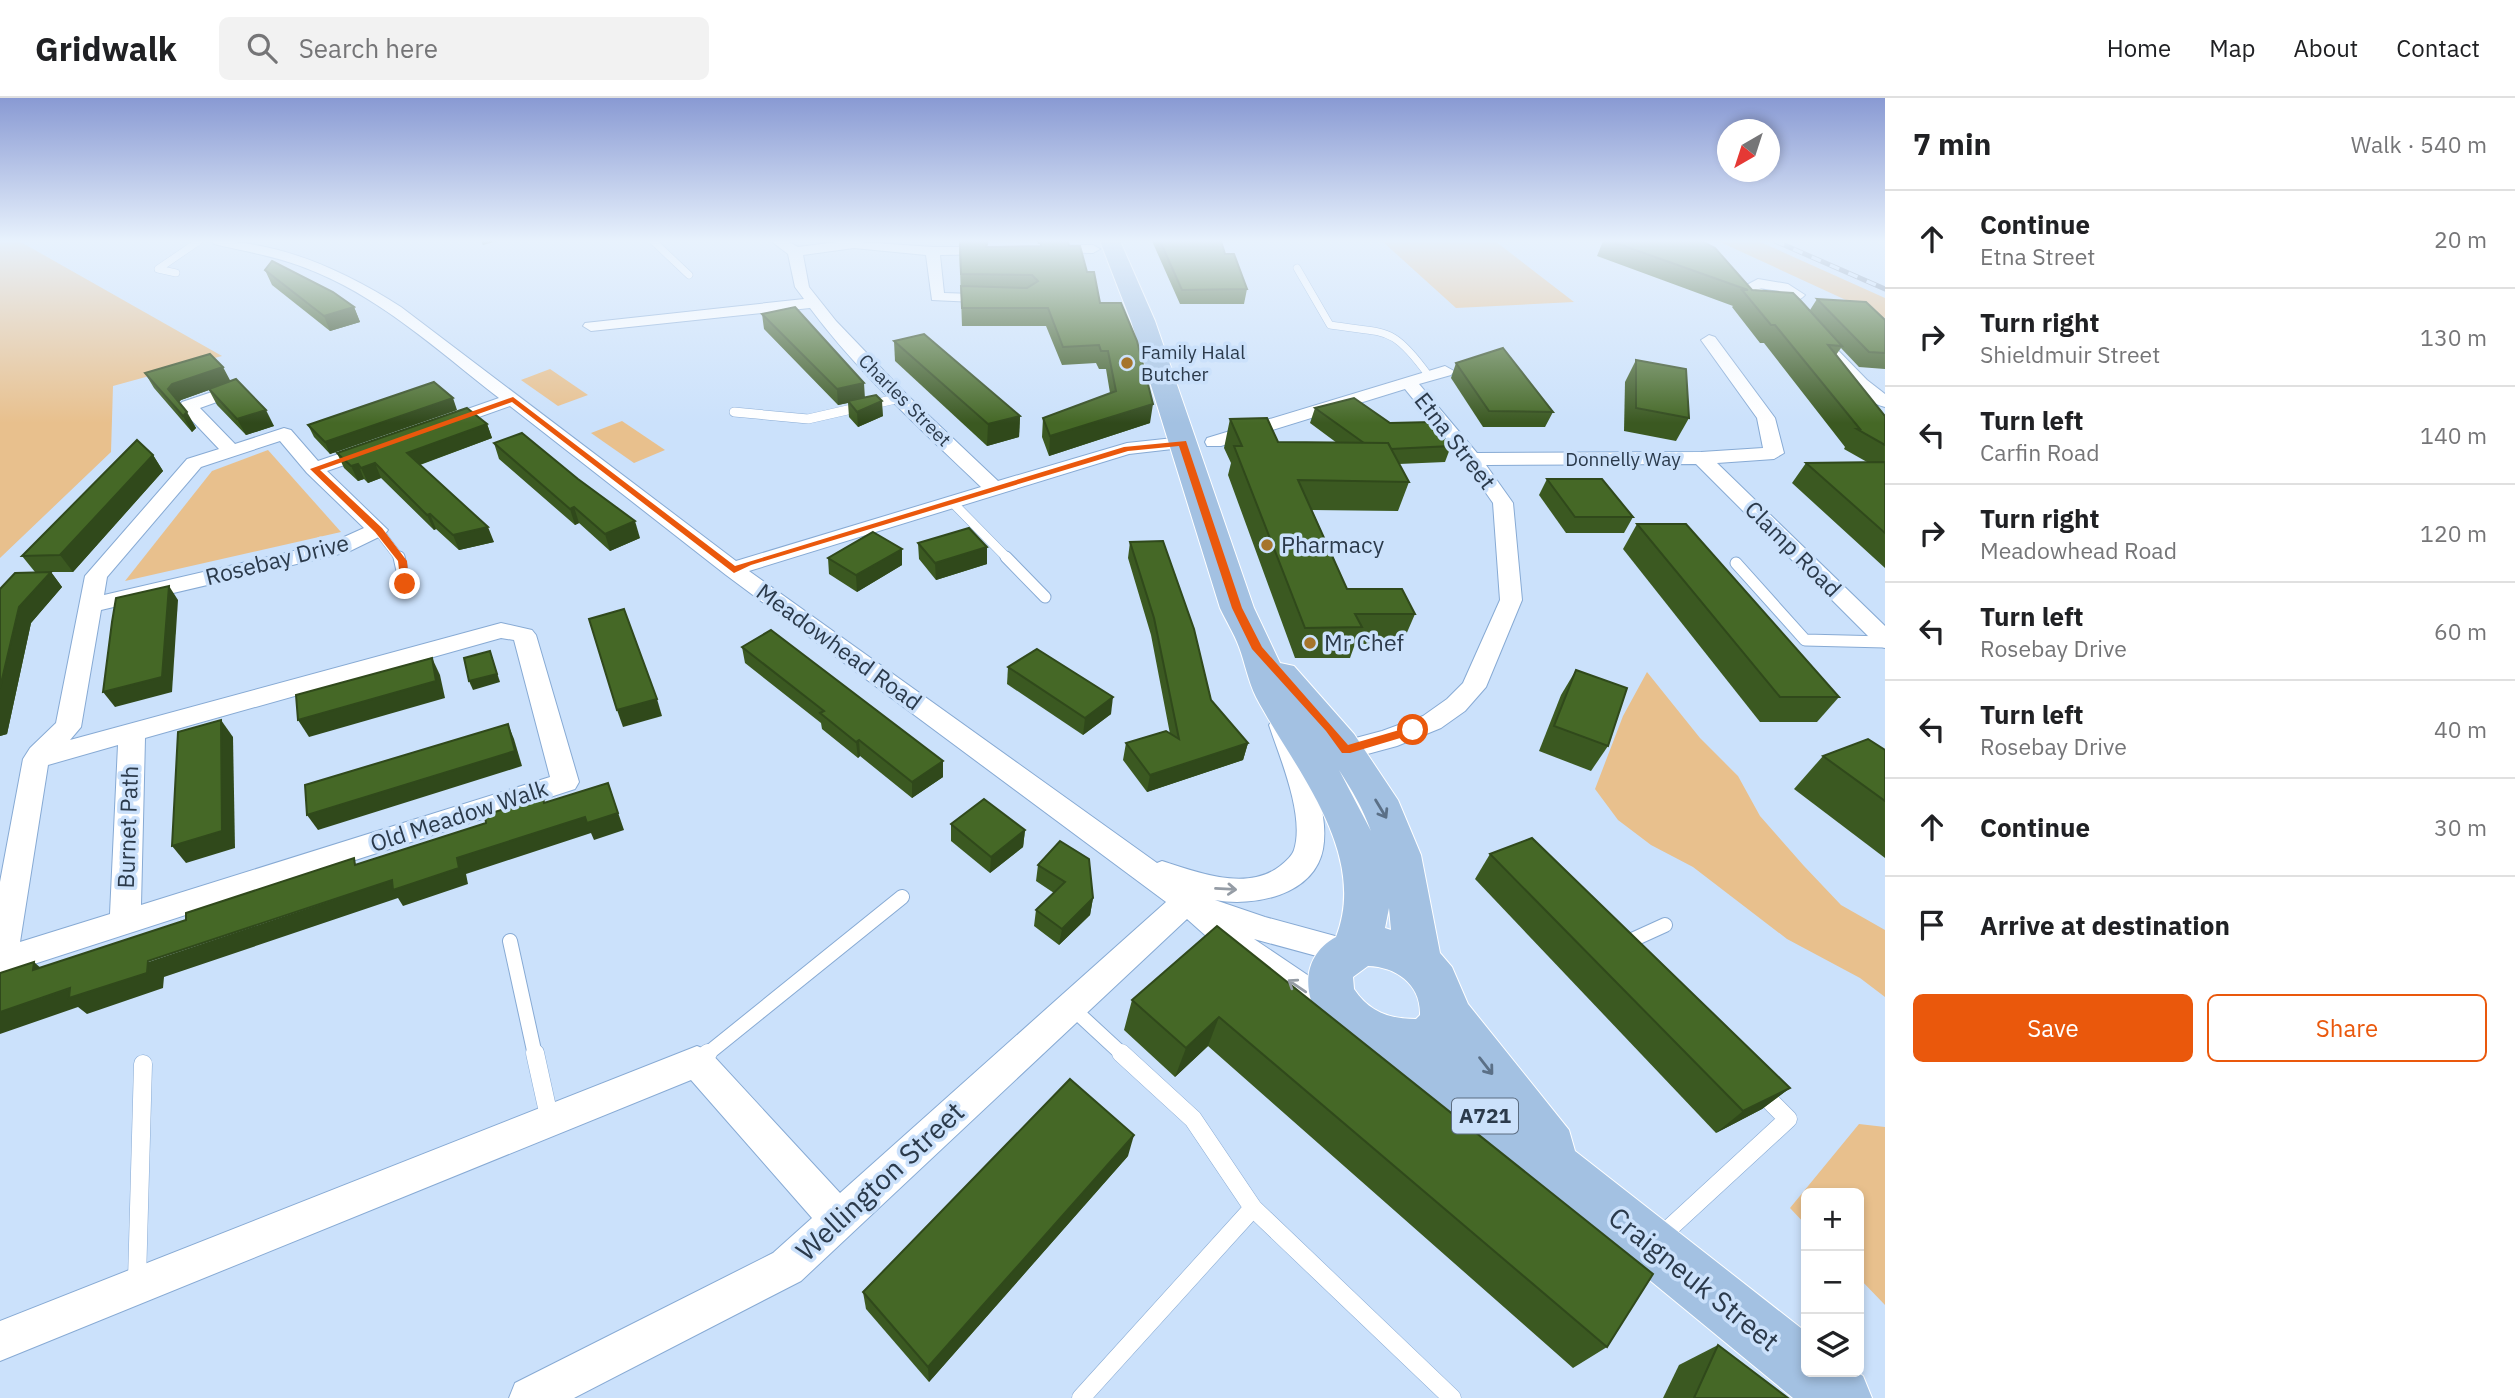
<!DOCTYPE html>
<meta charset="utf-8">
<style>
:root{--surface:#fff;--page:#f2f2f2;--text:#202124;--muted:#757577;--line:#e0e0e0;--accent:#ea580c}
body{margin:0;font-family:"IBM Plex Sans",sans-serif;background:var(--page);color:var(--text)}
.controls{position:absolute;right:21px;bottom:21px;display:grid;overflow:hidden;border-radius:10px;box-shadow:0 4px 10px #0003}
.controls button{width:63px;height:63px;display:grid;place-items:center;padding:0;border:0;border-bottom:2px solid var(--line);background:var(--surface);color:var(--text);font:35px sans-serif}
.compass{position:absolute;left:1717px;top:21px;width:63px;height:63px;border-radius:50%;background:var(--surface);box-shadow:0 4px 10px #0003;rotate:219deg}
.stop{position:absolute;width:21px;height:21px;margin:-16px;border:5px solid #ea580c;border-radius:50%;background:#fff}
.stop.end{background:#ea580c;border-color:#fff;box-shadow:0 2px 7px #0008}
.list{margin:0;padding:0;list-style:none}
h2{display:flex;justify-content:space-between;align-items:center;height:91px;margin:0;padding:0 28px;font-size:30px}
h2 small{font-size:23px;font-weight:400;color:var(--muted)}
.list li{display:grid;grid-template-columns:46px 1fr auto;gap:21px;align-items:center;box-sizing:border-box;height:98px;padding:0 28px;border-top:2px solid var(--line)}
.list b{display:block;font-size:26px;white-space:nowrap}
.list p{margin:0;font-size:23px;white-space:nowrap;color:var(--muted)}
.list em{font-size:23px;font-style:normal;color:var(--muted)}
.actions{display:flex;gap:14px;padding:21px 28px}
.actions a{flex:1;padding:16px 0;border:2px solid var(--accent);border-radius:10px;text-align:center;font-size:24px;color:var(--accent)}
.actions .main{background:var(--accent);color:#fff}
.icon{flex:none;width:38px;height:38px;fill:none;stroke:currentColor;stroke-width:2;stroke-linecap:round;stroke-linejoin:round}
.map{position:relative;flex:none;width:1885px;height:1300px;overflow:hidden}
header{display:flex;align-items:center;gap:42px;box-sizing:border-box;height:98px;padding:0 35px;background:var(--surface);border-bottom:2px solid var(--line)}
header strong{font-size:33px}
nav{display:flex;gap:38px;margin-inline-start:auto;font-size:24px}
.search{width:490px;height:63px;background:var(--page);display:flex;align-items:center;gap:18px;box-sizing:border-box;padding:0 24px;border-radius:10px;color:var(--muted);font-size:26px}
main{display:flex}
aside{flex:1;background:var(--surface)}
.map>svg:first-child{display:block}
</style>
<header>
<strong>Gridwalk</strong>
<div class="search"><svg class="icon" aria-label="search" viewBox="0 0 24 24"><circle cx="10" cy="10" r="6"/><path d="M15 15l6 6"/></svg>Search here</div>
<nav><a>Home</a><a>Map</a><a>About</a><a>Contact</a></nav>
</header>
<main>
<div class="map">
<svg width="1885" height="1300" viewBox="0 0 1885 1300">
<rect width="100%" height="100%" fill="#cbe1fb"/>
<g fill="#e8c08d">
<path d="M0 143H19L222 258 113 288 111 354 0 460Z"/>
<path d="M1382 143H1495L1574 204 1456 210Z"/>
<path d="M1718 143H1758L1885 200V220Z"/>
<path d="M550 271 588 297 558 308 521 282Z"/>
<path d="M622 323 665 352 634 365 591 335Z"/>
<path d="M268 352 341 434 125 483 212 373Z"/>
<path d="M1647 574 1700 640 1738 678 1760 718 1804 768 1841 807 1885 832V899L1860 880 1787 841 1693 769 1651 747 1618 722 1595 691 1623 618Z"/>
<path d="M1859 1026 1885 1029V1207L1859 1180V1095H1806V1127L1790 1110Z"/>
</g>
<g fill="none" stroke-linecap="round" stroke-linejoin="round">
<g stroke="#87aad4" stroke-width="8">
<g id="lane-far4">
<path d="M653 143 689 177"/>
<path d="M1297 170 1330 227C1388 236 1392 227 1429 278"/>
<path d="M176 175 158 171 199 143"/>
</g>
</g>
<g stroke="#87aad4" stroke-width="10">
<g id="lane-far3">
<path d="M734 314 808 321 900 300"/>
<path d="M952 404 1008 461"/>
<path d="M378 432 400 461"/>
</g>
</g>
<g stroke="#87aad4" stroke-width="13">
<g id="lane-far2">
<path d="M399 459 405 486"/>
<path d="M1006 459 1045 499"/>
<path d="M1736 465 1805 542 1885 544"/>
</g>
</g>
<g stroke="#87aad4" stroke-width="16">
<g id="lane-far1">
<path d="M510 843 535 957"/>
<path d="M1621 847 1665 827"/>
<path d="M1070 908 1123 957"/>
<path d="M706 957 902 799"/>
</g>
</g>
<g stroke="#87aad4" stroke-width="19">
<g id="lane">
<path d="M535 955 550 1023"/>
<path d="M1121 955 1193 1021 1253 1110 1452 1300"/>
<path d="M697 964 708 955"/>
<path d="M1661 1138 1788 1021 1760 993"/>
<path d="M137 1182 143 966"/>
<path d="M1081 1300 1253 1110"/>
</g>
</g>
<g stroke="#87aad4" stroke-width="2">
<g id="street">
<path d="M212 143C280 143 345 173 401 209L736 463 981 389C922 332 859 276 810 210L591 233 583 228 585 225 804 201 795 189 788 156 771 143H787L798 149 845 143 933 149H998L1000 152 993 156 940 157 944 195 1002 197 1005 200 997 205 932 202 926 157 854 150 803 157 809 189 836 223 906 296 998 383 1127 345 1183 339 1190 341 1192 345 1190 349 1129 356 749 473 1157 765 1162 763C1197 774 1247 794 1280 768 1285 764 1292 758 1294 752 1305 718 1280 660 1269 627L1273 621 1282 618 1291 621C1299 634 1303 651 1309 666 1318 693 1328 723 1323 751 1314 798 1253 809 1215 802L1265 819 1357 844 1362 853 1357 862 1346 866 1254 841 1352 907 1356 917 1352 927 1340 932 1328 927 1224 854 1187 821 801 1183 574 1300H509L515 1285 773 1155 812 1120 691 982 0 1263V1223L697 948 709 953 840 1095 1166 804 726 477 510 308 448 330H436L433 326 436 322 499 300C437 252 377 196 303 169 275 158 243 153 214 146Z"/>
<path d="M1046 147H1093L1100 151 1093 155 1041 154V148Z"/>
<path d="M1758 181 1788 186 1805 197C1791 212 1752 208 1743 189ZM1759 190 1779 193 1786 197 1773 196Z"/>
<path d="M1709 237 1715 239 1775 320 1784 355 1774 361 1717 365 1885 528V550L1877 547 1696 366 1486 367 1513 405 1522 502 1486 589 1465 613 1441 630 1397 648 1327 667 1318 664 1314 657 1318 650 1382 633 1423 618 1447 601 1463 585 1500 502 1493 405 1465 365 1405 291 1221 348H1207L1205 344 1207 340 1445 268 1454 273 1451 277 1419 286 1477 355 1701 354 1763 350 1757 320 1701 242Z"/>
<path d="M1822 240 1828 242 1867 282 1885 296V309C1858 303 1835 268 1816 248L1814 245 1816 242Z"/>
<path d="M236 286 245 291 242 295 200 310 235 346 284 330 291 332 318 363 365 347H379L381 351 379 355 327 373 388 432 385 436 348 454 101 512 81 629 70 642 501 525 532 532 536 537 579 684 575 691 0 877V784L23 661 30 650 56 625 85 478 187 361 219 351 182 312 179 308 182 304ZM280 343 307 375 364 430 333 444 104 497 107 479 201 369ZM501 540 514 542 550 679 141 807 145 640ZM118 647 110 816 20 844 48 667Z"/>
</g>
</g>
<g stroke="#fff" stroke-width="2">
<path id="primary" d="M1100 143H1120L1155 223 1254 510 1280 565 1294 568 1354 636 1398 702 1421 757 1440 855 1452 869 1468 906 1569 1032 1575 1053 1806 1234V1274H1857L1863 1278 1872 1300H1793L1562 1110 1371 959C1359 954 1347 949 1337 941 1304 913 1294 862 1336 839 1369 754 1294 671 1256 599 1248 583 1245 565 1239 549 1234 535 1226 523 1220 510L1131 223ZM1339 672C1352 692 1363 711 1371 733ZM1389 810 1391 832 1385 830ZM1368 868C1396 869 1421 886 1420 917L1416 921C1390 921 1369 914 1354 891L1353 879Z"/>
</g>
<use href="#lane-far4" stroke="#fff" stroke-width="7"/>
<use href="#lane-far3" stroke="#fff" stroke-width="9"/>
<use href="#lane-far2" stroke="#fff" stroke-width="11"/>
<use href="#lane-far1" stroke="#fff" stroke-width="14"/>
<use href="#lane" stroke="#fff" stroke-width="18"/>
<use href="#street" fill="#fff" fill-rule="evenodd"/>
<use href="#primary" fill="#a3c1e2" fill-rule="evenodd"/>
<g stroke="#7b8da3" stroke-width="5">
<path id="rail" d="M1775 143 1885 191"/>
</g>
<use href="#rail" stroke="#cbe1fb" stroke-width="3.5" stroke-dasharray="10" stroke-linecap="butt"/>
</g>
<g fill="#3b5921">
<path d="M959 143H989L987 149 1040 148V146H1038L1037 143H1068L1069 148 1087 174 1150 325 1049 358 1042 339 1043 320 1110 295 1106 271H1099L1096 265 1062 267 1046 228H962Z"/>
<path d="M1152 143H1221L1225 156 1247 191 1244 206H1180Z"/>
<path d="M1603 143H1702L1752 192 1810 212 1817 201 1885 222V271L1859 269 1841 250 1836 257 1885 318V470L1792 385 1806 365 1867 364 1844 351 1845 349 1764 245H1760L1732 209 1733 208 1597 158Z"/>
<path d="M265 172 354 209 360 224 330 233 272 187Z"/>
<path d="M762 216 865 299 883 318 858 329 849 319 848 305 838 307 764 231Z"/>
<path d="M894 243 1020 318 1019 339 987 348 895 263Z"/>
<path d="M1636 262 1689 320 1676 343 1624 333 1625 284Z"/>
<path d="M1456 265 1553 314 1545 329H1483L1451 280Z"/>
<path d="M145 275 231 283 274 328 246 337 217 307 209 292 181 302 179 304 196 330 192 334 154 290Z"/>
<path d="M1315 310 1390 325 1451 348 1445 364 1399 366 1409 384 1398 413 1312 412 1347 491 1415 516 1402 546H1355L1350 560H1295L1228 377 1231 365 1224 350 1230 321 1278 344 1337 345 1310 325Z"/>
<path d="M457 312 330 356 314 339 308 327Z"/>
<path d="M487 326 492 340 420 367 494 444 459 452 436 431 434 432 381 380 368 385 364 381 358 383 344 370 337 355Z"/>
<path d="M494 345 640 440 610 453 579 425 575 427 499 361Z"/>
<path d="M153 357 163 373 73 474H51L62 489 31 525 7 636 0 638V491L35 474 22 458Z"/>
<path d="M1547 381 1633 419 1624 435H1566L1539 397Z"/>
<path d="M1637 426 1839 599 1817 624H1760L1623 451Z"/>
<path d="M1130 444 1211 602 1248 645 1243 662 1147 694 1123 662 1126 645 1170 636 1151 537 1128 460Z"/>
<path d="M918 445 987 449V466L936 482 919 461Z"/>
<path d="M902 451V467L857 494 829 476 828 460Z"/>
<path d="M742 549 943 679 912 700 860 658 858 660 822 631 821 625 745 565Z"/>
<path d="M1008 569 1111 616 1083 637 1007 586Z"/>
<path d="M1576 572 1608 648 1591 673 1539 653 1561 597Z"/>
<path d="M1885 652V760L1794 691 1823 658Z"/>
<path d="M951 726 1025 732 1023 749 990 775 951 743Z"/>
<path d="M1490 756 1790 990 1762 1011 1716 1035 1475 781Z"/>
<path d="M1038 767 1093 800 1090 817 1059 847 1034 828 1036 812 1054 795 1036 783Z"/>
<path d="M1217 828 1607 1249 1573 1270 1208 948 1175 979 1124 932 1132 902Z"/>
<path d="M1128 1058 929 1284 866 1211 863 1194Z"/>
<path d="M1718 1247 1788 1300H1663L1679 1267Z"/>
</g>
<g fill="#30491b">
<path d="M481 143H497L483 147Z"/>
<path d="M354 209 360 224 330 233 324 218Z"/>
<path d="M223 269 231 284 181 302 177 306 168 291 172 286Z"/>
<path d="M864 285 865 301 838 307 837 291Z"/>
<path d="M453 300 457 312 330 356 325 344Z"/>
<path d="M882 303 883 318 858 329 857 314Z"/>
<path d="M1153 306 1150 325 1049 358 1050 338Z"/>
<path d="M266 312 274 328 246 337 237 321Z"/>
<path d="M187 314 196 330 192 334 183 318Z"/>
<path d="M1020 318 1019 339 987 348 988 326Z"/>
<path d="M487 326 492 340 413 369 407 355Z"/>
<path d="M153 357 163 373 73 474 60 457Z"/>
<path d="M375 365 381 380 368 385 361 370Z"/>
<path d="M358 366 364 381 358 383 351 368Z"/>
<path d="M574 409 579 425 575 427 570 411Z"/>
<path d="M430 416 436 431 434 432 427 417Z"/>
<path d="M635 423 640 440 610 453 605 436Z"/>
<path d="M488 429 494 444 459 452 453 437Z"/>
<path d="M987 449V466L936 482 935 465Z"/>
<path d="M902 451V467L857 494 856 477Z"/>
<path d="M51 474 62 489 31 525 7 636 0 638V590L19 509Z"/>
<path d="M169 488 178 502 172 594 115 609 103 594Z"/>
<path d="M490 553 500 584 473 592 469 583Z"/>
<path d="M432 560 440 577 445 600 309 639 298 622Z"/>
<path d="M1113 599 1111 616 1083 637 1085 620Z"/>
<path d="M657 601 662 618 623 629 617 612Z"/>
<path d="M221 622 233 639 235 750 186 765 172 748Z"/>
<path d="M508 626 514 641 522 668 318 732 307 717Z"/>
<path d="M859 642 860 658 858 660 856 644Z"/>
<path d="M1248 645 1243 662 1147 694 1150 677Z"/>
<path d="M943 663V679L912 700V684Z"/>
<path d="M608 685 624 732 594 742 591 735 466 776 468 786 403 808 398 800 164 879 163 890 87 916 78 909 0 936V914L457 760Z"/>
<path d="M1025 732 1023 749 990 775 991 759Z"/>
<path d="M1093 800 1090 817 1059 847 1062 831Z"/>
<path d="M34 864 52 880 33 872Z"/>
<path d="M1219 919 1208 948 1175 979 1186 950Z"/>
<path d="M1790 990 1762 1011 1716 1035 1743 1013Z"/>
<path d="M1134 1037 1128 1058 929 1284 928 1269Z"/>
</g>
<g fill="#456826" stroke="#30491b" stroke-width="2">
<path d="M960 143H987L986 149 1041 148V143H1068L1069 148H1080L1087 174H1094L1100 205H1121L1137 243 1153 306 1050 338 1043 320 1116 293 1108 253H1101L1099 247 1063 249 1048 210H962L961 188 1027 190 1038 183 1032 177 961 176Z"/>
<path d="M1160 143H1221L1225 156H1234L1247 191 1182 192Z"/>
<path d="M1610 143H1702L1715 150 1752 192 1793 195 1801 203 1842 248 1828 247 1885 318V347L1857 331H1860L1775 227H1771L1742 192H1748Z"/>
<path d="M272 163 333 194 354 209 324 218 265 172Z"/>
<path d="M1817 201 1866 204 1885 222V255L1869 254Z"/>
<path d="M795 209 864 285 837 291 762 216Z"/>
<path d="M924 236 1020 318 988 326 894 243Z"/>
<path d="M1503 250 1553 314 1489 313 1456 265Z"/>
<path d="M210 256 223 269 172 286 168 291 187 314 183 318 145 275Z"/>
<path d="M1636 262 1686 271 1689 320 1636 310Z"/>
<path d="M236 281 266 312 237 321 209 291Z"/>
<path d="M434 284 453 300 325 344 308 327Z"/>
<path d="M876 297 882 303 857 314 848 303Z"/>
<path d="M1354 300 1390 325 1432 324 1451 348 1391 351 1388 345H1364L1315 310Z"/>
<path d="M467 310 487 326 407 355 488 429 453 437 430 416 427 417 375 365 361 370 358 366 351 368 337 355Z"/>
<path d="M1267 320 1278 344 1388 345 1409 384 1298 382 1347 491H1402L1415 516H1355L1362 529 1305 530 1234 348H1242L1230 321Z"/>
<path d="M522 335 578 381 635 423 605 436 574 409 570 411 494 345Z"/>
<path d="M137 342 153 357 60 457 22 458Z"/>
<path d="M1885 364V435L1806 365Z"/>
<path d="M1547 381H1602L1633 419H1575Z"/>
<path d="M1637 426H1686L1839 599H1780Z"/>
<path d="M969 430 987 449 935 465 918 445Z"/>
<path d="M873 434 902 451 856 477 828 460Z"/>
<path d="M1163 443 1194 531 1211 602 1248 645 1150 677 1126 645 1166 633 1179 641 1154 520 1130 444Z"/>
<path d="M51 474 19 509 0 590V491L15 475Z"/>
<path d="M169 488 162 579 103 594 112 524 116 500Z"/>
<path d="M624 511 657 601 617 612 589 521Z"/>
<path d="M771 532 943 663 912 684 859 642 856 644 820 615 824 613 742 549Z"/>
<path d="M1037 551 1113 599 1085 620 1008 569Z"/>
<path d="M490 553 497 576 469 583 464 560Z"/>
<path d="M432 560 436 583 298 622 296 597Z"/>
<path d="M1576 572 1627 590 1608 648 1554 628Z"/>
<path d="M221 622 222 733 172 748 178 634Z"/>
<path d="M508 626 515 653 307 717 305 687Z"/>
<path d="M1868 641 1885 652V703L1823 658Z"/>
<path d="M608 685 618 715 587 725 585 719 457 760 459 770 393 792 392 782 148 863 147 875 69 900 70 890 0 914V875L34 864 33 872 186 822V815L354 760 355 767 486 725 485 717 543 699 544 705Z"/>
<path d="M984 701 1025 732 991 759 951 726Z"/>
<path d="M1532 740 1790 990 1743 1013 1490 756Z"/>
<path d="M1060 743 1089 761 1093 800 1062 831 1036 812 1065 784 1038 767Z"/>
<path d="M1217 828 1653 1176 1607 1249 1219 919 1186 950 1132 902Z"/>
<path d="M1070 981 1134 1037 928 1269 863 1194Z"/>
<path d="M1718 1247 1788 1300H1694Z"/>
</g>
<defs><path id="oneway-shaft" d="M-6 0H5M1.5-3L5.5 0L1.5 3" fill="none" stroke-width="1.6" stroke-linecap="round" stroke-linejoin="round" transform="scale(1.75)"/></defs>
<g stroke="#5b7087">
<use href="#oneway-shaft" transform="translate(1381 711) rotate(59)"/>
<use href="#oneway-shaft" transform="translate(1486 968) rotate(52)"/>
</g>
<g stroke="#959ca5">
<use href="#oneway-shaft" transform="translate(1226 791) rotate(3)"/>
<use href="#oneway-shaft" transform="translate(1297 888) rotate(-146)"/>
</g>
<linearGradient id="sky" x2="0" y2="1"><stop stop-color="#899ad3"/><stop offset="0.44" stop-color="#e8f2fd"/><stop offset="1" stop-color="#e8f2fd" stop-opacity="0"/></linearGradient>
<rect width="1885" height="325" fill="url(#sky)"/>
<path fill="#ea580c" d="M513 299 735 468 1124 349 1186 343 1242 510 1262 549 1348 647 1413 628 1418 632 1417 635 1350 655H1342L1326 633 1252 551 1232 510 1179 348 1128 353 751 467 734 475 512 304 320 372 382 430 407 463 409 486 401 488 398 463 375 434 310 371Z"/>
<g fill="#a6742b" stroke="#cbe1fb" stroke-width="2.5">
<circle cx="1127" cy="265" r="7"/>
<circle cx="1267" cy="447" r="7"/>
<circle cx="1310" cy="545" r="7"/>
</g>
<g text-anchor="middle" stroke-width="7" stroke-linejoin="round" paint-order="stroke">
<g font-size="19" fill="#2b3a4b" stroke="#cbe1fb" text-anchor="start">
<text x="1141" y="261">Family Halal<tspan x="1141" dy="22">Butcher</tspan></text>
</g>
<g font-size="19" fill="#2b3a4b" stroke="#cbe1fb">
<text transform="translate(905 302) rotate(45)" y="7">Charles Street</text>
<text x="1623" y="368">Donnelly Way</text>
</g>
<rect fill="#cbe1fb" stroke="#5b6c80" stroke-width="2" x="1452" y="1000.5" width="66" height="35" rx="5"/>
<g font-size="21" font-weight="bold" fill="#2b3a4b">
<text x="1485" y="1025">A721</text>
</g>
<g font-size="23" fill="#2b3a4b" stroke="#cbe1fb">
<text transform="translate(1455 343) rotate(52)" y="8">Etna Street</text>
<text transform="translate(1793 451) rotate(45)" y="8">Clamp Road</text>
<text transform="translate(277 462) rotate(-14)" y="8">Rosebay Drive</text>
<text transform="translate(839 549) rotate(36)" y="8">Meadowhead Road</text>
<text transform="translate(459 718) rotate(-18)" y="8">Old Meadow Walk</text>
<text transform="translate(128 729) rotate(-88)" y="8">Burnet Path</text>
</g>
<g font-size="23" fill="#2b3a4b" stroke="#cbe1fb" text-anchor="start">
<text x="1281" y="455">Pharmacy</text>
<text x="1324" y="553">Mr Chef</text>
</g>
<g font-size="28" fill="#2b3a4b" stroke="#cbe1fb">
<text transform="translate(880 1083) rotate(-43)" y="10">Wellington Street</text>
<text transform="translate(1694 1181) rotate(39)" y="10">Craigneuk Street</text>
</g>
</g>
</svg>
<div class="controls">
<button>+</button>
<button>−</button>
<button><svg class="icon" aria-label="layers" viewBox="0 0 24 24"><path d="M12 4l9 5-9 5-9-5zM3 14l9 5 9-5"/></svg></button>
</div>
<svg class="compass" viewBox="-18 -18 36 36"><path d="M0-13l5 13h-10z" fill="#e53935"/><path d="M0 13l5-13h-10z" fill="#757577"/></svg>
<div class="stop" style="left:1413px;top:632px"></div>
<div class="stop end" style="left:405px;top:486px"></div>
</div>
<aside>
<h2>7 min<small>Walk · 540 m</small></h2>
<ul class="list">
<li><svg class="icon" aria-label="ahead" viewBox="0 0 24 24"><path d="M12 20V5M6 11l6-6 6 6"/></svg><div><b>Continue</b><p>Etna Street</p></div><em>20 m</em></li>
<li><svg class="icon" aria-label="right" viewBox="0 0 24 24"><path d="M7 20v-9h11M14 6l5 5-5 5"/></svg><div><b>Turn right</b><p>Shieldmuir Street</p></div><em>130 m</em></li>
<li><svg class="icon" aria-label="left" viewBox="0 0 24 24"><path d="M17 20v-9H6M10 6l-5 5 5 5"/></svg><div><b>Turn left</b><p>Carfin Road</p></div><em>140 m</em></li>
<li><svg class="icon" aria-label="right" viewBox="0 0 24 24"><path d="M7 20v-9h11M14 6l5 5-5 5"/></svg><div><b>Turn right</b><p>Meadowhead Road</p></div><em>120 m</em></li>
<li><svg class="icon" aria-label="left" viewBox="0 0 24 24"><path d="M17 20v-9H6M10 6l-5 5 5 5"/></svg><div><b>Turn left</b><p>Rosebay Drive</p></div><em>60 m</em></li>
<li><svg class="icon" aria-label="left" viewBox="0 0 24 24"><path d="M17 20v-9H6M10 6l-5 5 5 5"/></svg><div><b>Turn left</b><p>Rosebay Drive</p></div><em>40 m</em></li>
<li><svg class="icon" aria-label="ahead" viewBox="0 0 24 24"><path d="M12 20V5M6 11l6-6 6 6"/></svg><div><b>Continue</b></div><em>30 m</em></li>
<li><svg class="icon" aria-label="arrive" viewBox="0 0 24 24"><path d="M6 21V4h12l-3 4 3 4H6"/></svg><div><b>Arrive at destination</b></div></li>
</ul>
<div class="actions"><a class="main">Save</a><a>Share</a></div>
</aside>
</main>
